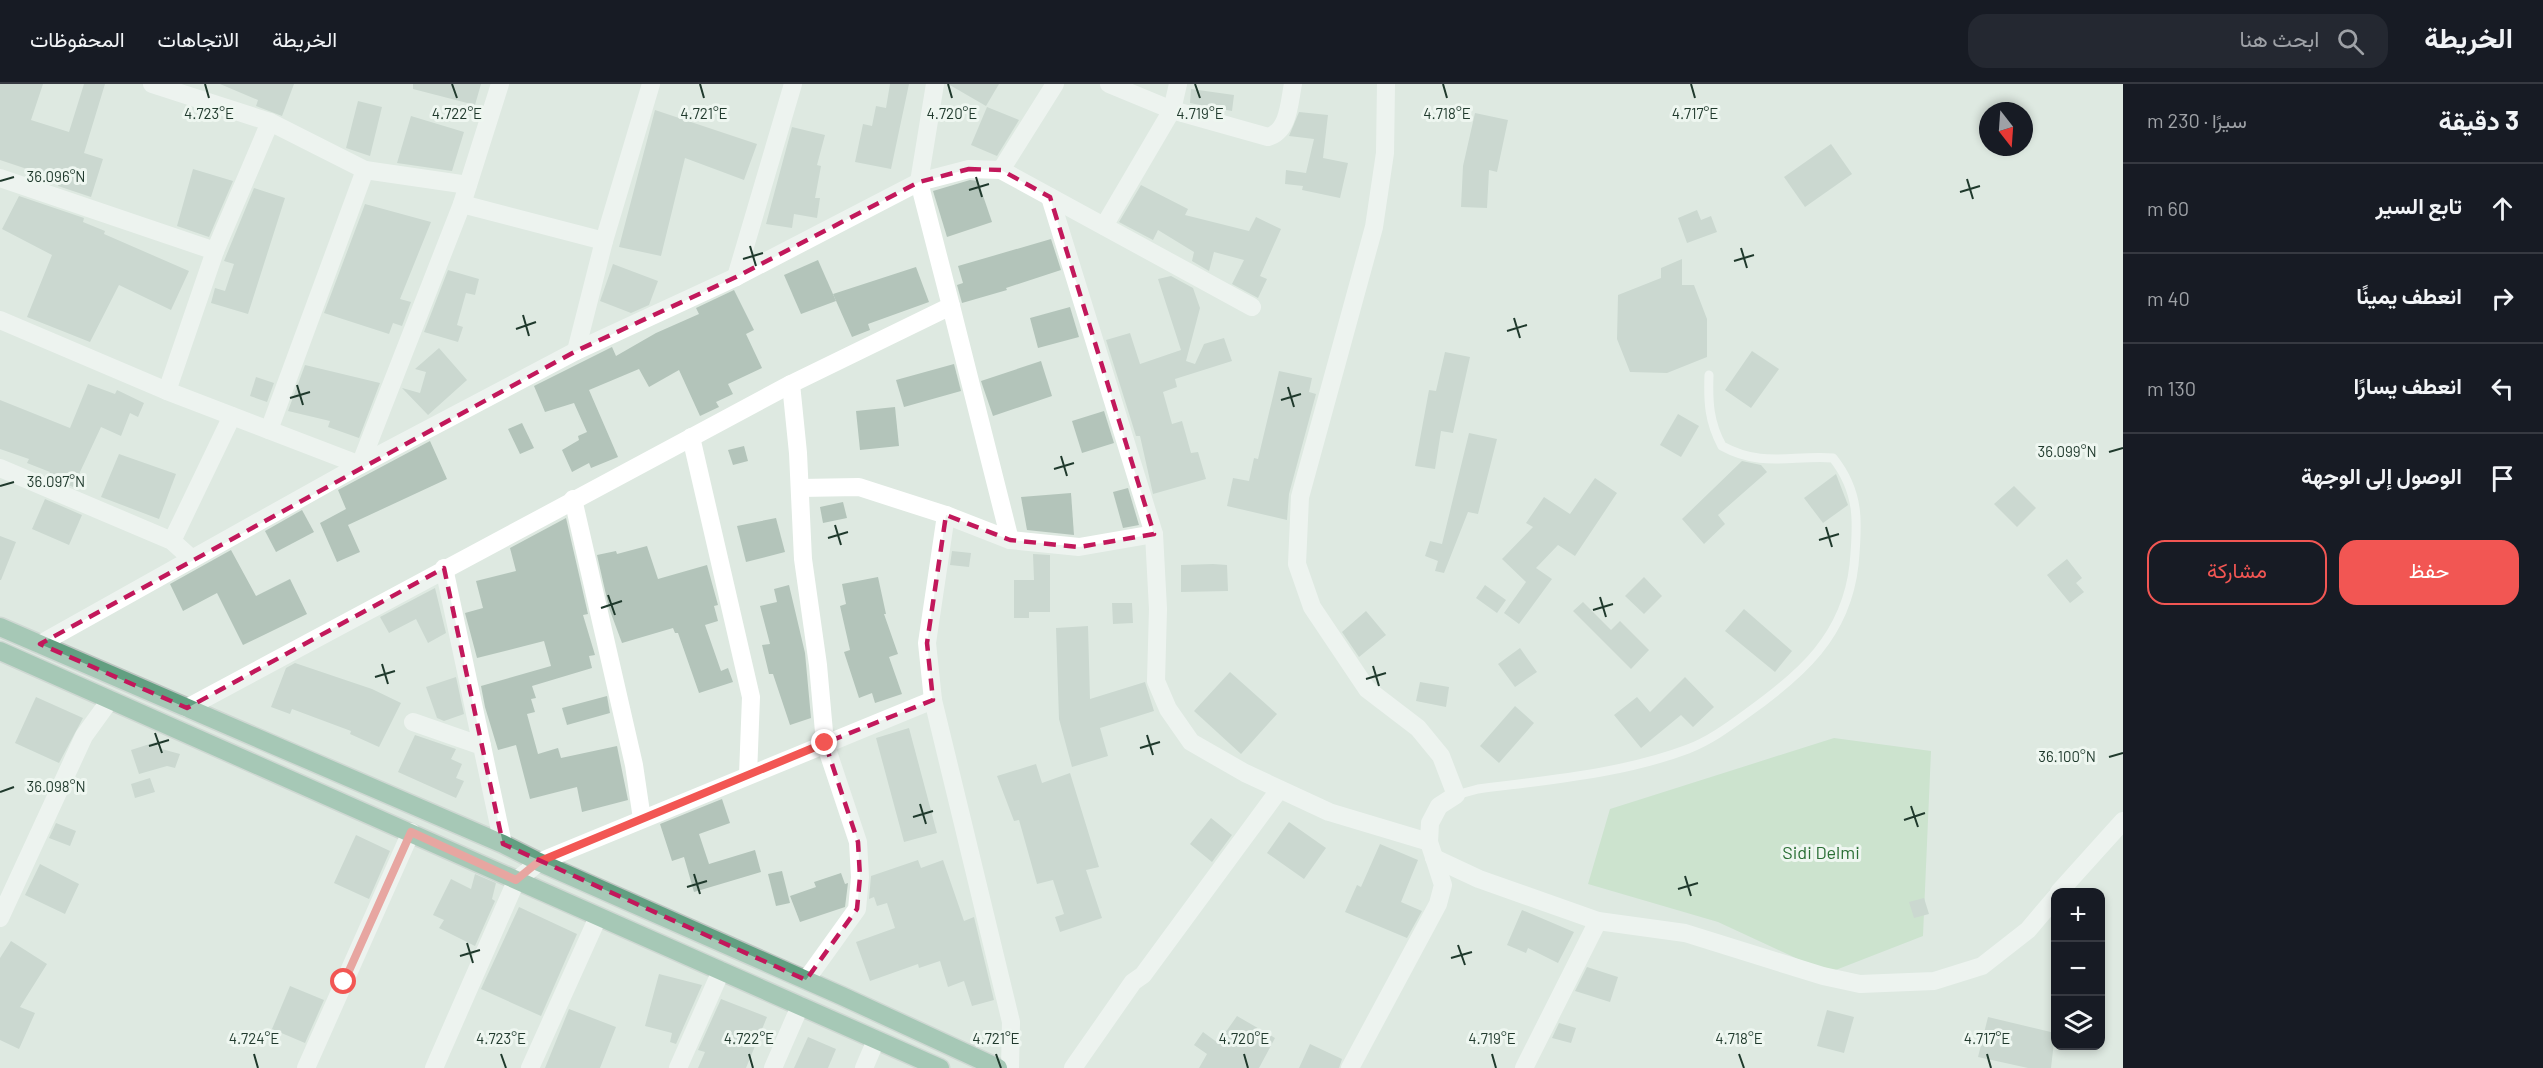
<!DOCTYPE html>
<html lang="ar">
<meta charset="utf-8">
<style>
:root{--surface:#171b24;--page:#242831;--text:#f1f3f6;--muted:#9ea1a6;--line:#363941;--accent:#f25653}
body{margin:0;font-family:Barlow,Vazirmatn,sans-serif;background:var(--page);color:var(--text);direction:rtl}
.controls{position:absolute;right:18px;bottom:18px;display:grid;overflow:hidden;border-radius:12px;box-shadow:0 3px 9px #0003}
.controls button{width:54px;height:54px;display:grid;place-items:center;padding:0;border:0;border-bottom:2px solid var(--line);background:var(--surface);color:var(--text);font:30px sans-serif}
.compass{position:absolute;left:1979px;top:18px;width:54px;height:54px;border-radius:50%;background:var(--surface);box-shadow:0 3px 9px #0003;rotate:163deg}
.stop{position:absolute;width:18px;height:18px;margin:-14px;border:4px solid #f25653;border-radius:50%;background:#fff}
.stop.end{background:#f25653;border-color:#fff;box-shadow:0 2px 6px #0008}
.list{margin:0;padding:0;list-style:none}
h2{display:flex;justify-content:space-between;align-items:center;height:78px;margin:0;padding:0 24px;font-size:26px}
h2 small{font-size:20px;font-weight:400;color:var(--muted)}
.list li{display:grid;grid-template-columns:39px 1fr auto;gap:18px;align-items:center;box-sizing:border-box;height:90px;padding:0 24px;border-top:2px solid var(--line)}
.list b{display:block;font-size:22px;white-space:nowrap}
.list em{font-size:20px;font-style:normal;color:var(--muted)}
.actions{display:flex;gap:12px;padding:18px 24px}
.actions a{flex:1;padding:14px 0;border:2px solid var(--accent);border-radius:18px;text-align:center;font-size:21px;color:var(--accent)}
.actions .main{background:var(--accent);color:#fff}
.icon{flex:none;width:33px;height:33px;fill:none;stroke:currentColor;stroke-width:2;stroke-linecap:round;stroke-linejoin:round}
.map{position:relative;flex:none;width:2123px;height:984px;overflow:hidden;direction:ltr}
header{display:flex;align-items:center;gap:36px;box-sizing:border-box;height:84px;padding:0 30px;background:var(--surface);border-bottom:2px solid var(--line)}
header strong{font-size:28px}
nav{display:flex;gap:33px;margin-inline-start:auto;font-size:21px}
.search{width:420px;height:54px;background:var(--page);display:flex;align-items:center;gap:15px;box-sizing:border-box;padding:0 21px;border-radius:18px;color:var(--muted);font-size:22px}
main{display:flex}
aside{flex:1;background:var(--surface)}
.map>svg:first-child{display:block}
</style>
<header>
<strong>الخريطة</strong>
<div class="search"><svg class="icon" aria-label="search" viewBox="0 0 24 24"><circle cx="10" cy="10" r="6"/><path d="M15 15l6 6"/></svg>ابحث هنا</div>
<nav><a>الخريطة</a><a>الاتجاهات</a><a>المحفوظات</a></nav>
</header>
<main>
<aside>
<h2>3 دقيقة<small>سيرًا · 230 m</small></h2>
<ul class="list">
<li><svg class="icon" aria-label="ahead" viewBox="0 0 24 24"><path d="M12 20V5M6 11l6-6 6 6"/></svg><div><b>تابع السير</b></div><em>60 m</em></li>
<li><svg class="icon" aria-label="right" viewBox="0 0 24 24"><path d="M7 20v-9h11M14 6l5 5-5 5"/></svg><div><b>انعطف يمينًا</b></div><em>40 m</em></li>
<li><svg class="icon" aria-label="left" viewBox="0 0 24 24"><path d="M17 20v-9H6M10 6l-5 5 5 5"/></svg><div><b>انعطف يسارًا</b></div><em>130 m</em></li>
<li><svg class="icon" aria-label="arrive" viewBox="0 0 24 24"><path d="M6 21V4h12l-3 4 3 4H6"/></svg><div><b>الوصول إلى الوجهة</b></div></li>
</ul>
<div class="actions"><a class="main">حفظ</a><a>مشاركة</a></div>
</aside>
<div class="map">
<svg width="2123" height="984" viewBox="0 0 2123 984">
<rect width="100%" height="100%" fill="#dee9e1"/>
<path fill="#b6dbb7" d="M1834 654 1931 667 1923 852 1828 889 1718 838 1588 800 1610 725Z"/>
<g fill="#b3c4ba">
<path d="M0 0H43L31 36 69 48 84 0H105L84 69 103 75 91 113 58 102 60 96 0 76Z"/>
<path d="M220 0H294L282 32 256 22 258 16Z"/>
<path d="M413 0H481L475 21 413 5Z"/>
<path d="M890 0H909L891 85 855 78 863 40 872 42 876 22 886 24Z"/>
<path d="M948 0H999L986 22Z"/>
<path d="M1191 5 1234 11 1232 27 1190 19Z"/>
<path d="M358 17 382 23 370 72 346 64Z"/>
<path d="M987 23 1019 36 997 72 971 61Z"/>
<path d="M655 26 757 60 744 96 685 74 661 172 619 163Z"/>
<path d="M1299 28 1328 31 1323 74 1348 79 1340 114 1302 106 1303 102 1285 100 1286 86 1306 89 1314 55 1289 52Z"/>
<path d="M1475 29 1508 36 1497 88 1489 86 1487 124 1461 123 1463 82Z"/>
<path d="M411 32 464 48 452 87 397 79Z"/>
<path d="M792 43 825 51 817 81 821 82 815 114H820L817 134 794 130 792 144 766 140Z"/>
<path d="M1831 60 1852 90 1805 123 1784 93Z"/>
<path d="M193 85 233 97 209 153 177 142Z"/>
<path d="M970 96 978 97 992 138 947 153 933 107Z"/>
<path d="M1141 101 1188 125 1185 131 1249 147 1256 133 1281 145 1260 192 1267 195 1258 214 1232 200 1244 176 1214 168 1209 187 1192 177 1194 168 1158 146 1153 156 1119 138Z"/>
<path d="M254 104 285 114 248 230 211 219 215 204 225 207 234 180 224 177Z"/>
<path d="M19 112 84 134 83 138 105 147 104 150 189 187 171 226 119 201 90 258 27 233 52 171 2 145Z"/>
<path d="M365 120 431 138 400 215 411 218 402 242 393 239 389 250 324 229Z"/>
<path d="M1697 126 1701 136 1711 132 1717 148 1687 159 1678 134Z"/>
<path d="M1051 155 1061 186 1006 204 1007 206 962 219 957 201 963 199 958 182Z"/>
<path d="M1682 175V201H1694L1707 235V273L1667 289 1630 288 1617 255 1618 211 1661 194V184Z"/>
<path d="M818 176 836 217 801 230 784 191Z"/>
<path d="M613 180 658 197 649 221 631 229 600 217Z"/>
<path d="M916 183 929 218 868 240 870 246 852 253 833 210Z"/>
<path d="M448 186 479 195 475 211 466 209 457 241 463 243 458 258 424 248Z"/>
<path d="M1171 192 1193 204 1200 224 1186 277 1195 280 1204 260 1224 254 1232 277 1175 295 1177 303 1163 308 1172 340 1182 337 1191 369 1198 368 1206 395 1153 410 1140 352H1136L1106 256 1130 249 1140 280 1181 266 1158 195Z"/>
<path d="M734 206 754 246 746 250 762 284 728 300 733 310 716 318 719 323 700 332 679 286 649 303 639 285 589 306 618 373 591 384 589 379 572 388 562 366 579 356 578 352 587 348 574 319 545 328 534 302 612 263 616 272 656 249 699 230 696 224Z"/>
<path d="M1070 223 1079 253 1038 264 1030 234Z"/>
<path d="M439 264 467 296 428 331 402 304 420 309 426 288 415 285Z"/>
<path d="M1752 267 1779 285 1751 324 1725 306Z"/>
<path d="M1445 268 1470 273 1453 349 1441 347 1435 385 1415 382 1429 306 1436 307Z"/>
<path d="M1041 277 1052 312 993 332 981 297Z"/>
<path d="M954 280 961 307 904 323 896 296Z"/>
<path d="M305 281 380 299 359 354 328 343 330 337 288 327Z"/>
<path d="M1279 287 1312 294 1309 308 1316 310 1289 410 1287 436 1227 422 1233 394 1249 397 1254 374 1258 375Z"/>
<path d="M256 293 274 299 267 318 250 312Z"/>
<path d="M88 300 115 310 117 306 144 319 138 333 130 329 121 352 101 343 73 403 48 392 50 388 27 379 29 375 0 365V316L70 344Z"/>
<path d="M895 323 899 362 860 366 856 327Z"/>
<path d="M1104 327 1114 359 1082 369 1072 337Z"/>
<path d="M1678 330 1699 342 1681 373 1660 361Z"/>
<path d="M522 339 534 364 520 370 508 345Z"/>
<path d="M1469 349 1497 355 1478 430 1468 428 1444 489 1435 487 1438 477 1425 472 1430 457 1442 460Z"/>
<path d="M430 357 447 395 348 441 360 468 337 478 320 439 346 425 338 406Z"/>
<path d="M744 362 748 377 733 381 728 366Z"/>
<path d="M119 370 176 390 159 435 101 413Z"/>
<path d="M1742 377 1761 381 1767 388 1718 431 1725 440 1704 460 1682 435Z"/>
<path d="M1836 390 1848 421 1823 439 1804 414Z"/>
<path d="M1595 394 1617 409 1575 472 1558 461 1536 484 1552 495 1519 540 1504 529 1526 498 1502 475 1533 443 1526 439 1544 413 1570 430Z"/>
<path d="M2014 402 2036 424 2017 443 1994 420Z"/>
<path d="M1128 404 1139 441 1123 444 1113 408Z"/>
<path d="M1071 409 1074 451 1027 446 1021 413Z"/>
<path d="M45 415 82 431 69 461 32 445Z"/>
<path d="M843 418 847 434 823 439 820 423Z"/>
<path d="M302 426 314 448 276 468 265 447Z"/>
<path d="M566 434 588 530 583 531 595 571 589 572 592 584 532 602 536 614 531 615 535 628 527 630 538 670 558 664 561 674 617 662 628 716 582 728 577 703 530 715 516 661 498 666 485 623 481 602 551 582 544 557 477 574 465 529 483 524 476 497 516 487 510 464Z"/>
<path d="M776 434 785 468 746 478 737 442Z"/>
<path d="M0 452 16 458 1 496H0Z"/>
<path d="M647 462 658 495 707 481 718 521 714 522 718 537 705 541 721 587 728 584 733 598 699 609 678 549H675L673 544 622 559 609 524 597 471 616 467 617 470Z"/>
<path d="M231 466 256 512 290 495 307 530 243 561 217 509 183 527 170 500Z"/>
<path d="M952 467 971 469 969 483 950 481Z"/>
<path d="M1033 470 1050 471V528H1029V534H1014V496H1034Z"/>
<path d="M2067 475 2082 494 2076 499 2084 508 2070 519 2047 491Z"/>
<path d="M1213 480 1227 481 1228 507 1181 508V481Z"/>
<path d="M878 493 886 530H884L898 570 889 573 902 610 875 619 872 609 859 614 844 568 850 566 840 522 846 520 842 500Z"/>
<path d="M1644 493 1662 512 1644 530 1625 512Z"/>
<path d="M789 501 805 569 811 634 790 641 773 590H769L762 561 770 560 760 522 777 518 774 505Z"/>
<path d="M1485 501 1506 516 1497 529 1476 514Z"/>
<path d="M435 504 446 549 428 559 416 535 389 549 380 533Z"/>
<path d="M1583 518 1611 546 1620 537 1649 566 1631 585 1573 527Z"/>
<path d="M1112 519H1132L1133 539 1113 540Z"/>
<path d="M1744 525 1792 567 1775 588 1725 547Z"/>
<path d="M1366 527 1386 551 1359 573 1342 548Z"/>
<path d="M1088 542 1090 615 1145 598 1154 627 1100 644 1108 672 1072 683 1059 635 1056 544Z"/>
<path d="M1520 564 1537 588 1515 603 1498 580Z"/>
<path d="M295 579 372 605 401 619 379 663 350 650 351 647 292 625 290 630 271 623 286 584Z"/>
<path d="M1230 588 1277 630 1241 670 1194 627Z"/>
<path d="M456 593 464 630 444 637 437 634 426 603Z"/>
<path d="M1685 593 1714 623 1693 643 1681 631 1641 664 1614 631 1637 613 1650 628Z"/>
<path d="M1420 598 1449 603 1446 623 1416 617Z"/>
<path d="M607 612 610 629 567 641 562 624Z"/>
<path d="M36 613 83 634 59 679 15 659Z"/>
<path d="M1515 622 1534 639 1499 679 1480 662Z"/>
<path d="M909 644 937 749 904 758 876 654Z"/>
<path d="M415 651 456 665 451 675 462 680 456 694 464 697 456 714 398 688Z"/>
<path d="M156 658 158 664 180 670 175 684 167 682 139 690 131 666Z"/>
<path d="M1036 680 1042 699 1070 689 1099 783 1086 786 1102 834 1060 848 1055 833 1064 830 1053 796 1037 800 1019 736 1014 737 997 692Z"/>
<path d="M150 694 155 708 135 714 131 700Z"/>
<path d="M722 715 730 739 699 750 709 780 755 766 761 788 694 808 684 773 672 777 660 740Z"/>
<path d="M1211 734 1232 751 1212 778 1190 760Z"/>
<path d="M1289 738 1326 764 1304 795 1267 769Z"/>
<path d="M56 739 76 747 70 762 49 754Z"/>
<path d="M356 751 390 767 369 815 334 799Z"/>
<path d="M1380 760 1418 776 1401 818 1422 827 1407 854 1345 828 1357 801 1361 803Z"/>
<path d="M918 776 921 784 943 776 964 837 974 833 994 916 972 922 964 897 948 903 940 877 919 884 918 880 870 897 856 858 895 844 887 819 877 822 874 813 869 815 871 792Z"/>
<path d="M40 780 79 800 65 830 25 811Z"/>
<path d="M782 787 790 819 776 822 768 790Z"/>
<path d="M841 789 845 800 848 799 845 823 800 838 790 812 816 803 814 798Z"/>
<path d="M475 790 496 799 492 815 495 817 475 862 439 844 444 836 433 831 451 795 471 805Z"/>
<path d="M1924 814 1929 830 1914 834 1909 818Z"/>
<path d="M519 823 577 850 541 932 481 905Z"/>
<path d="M1522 826 1574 848 1558 879 1528 864 1526 869 1507 861Z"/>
<path d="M11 857 47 880 20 923 35 929 19 965 0 956V874Z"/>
<path d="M1587 883 1618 893 1610 918 1575 907Z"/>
<path d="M659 890 702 901 676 960 670 958 672 949 645 942Z"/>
<path d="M290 902 324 916 305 959 272 945Z"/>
<path d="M721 915 767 933 746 984H698L705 968 698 966Z"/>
<path d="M569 925 616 943 600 984H545Z"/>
<path d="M1827 926 1854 933 1844 969 1817 962Z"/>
<path d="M1237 932 1275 954 1259 984H1199L1207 970 1194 961 1203 948 1218 959Z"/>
<path d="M1988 933 2055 949 2051 984H2028L1978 973Z"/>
<path d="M1559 939 1576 944 1571 959 1552 954Z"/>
<path d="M808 953 836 965 828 984H794Z"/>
<path d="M1310 960 1342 975 1339 984H1299Z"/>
</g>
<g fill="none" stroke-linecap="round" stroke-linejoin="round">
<g stroke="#bcc4c0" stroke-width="21">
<g id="primary">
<path d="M0 543 503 760 539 778 842 912 998 984"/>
<path d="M0 567 940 984"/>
</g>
</g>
<path stroke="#fff" stroke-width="9" d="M1456 711 1478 705C1547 696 1622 690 1688 665 1709 657 1727 644 1746 630 1801 591 1846 552 1854 481 1858 439 1860 408 1833 374 1791 371 1762 384 1722 362 1709 338 1708 318 1709 291"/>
<g stroke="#fff" stroke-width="18">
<path d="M152 0 270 38 365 86 468 101"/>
<path d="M1109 0 1172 26 1268 53C1289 47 1289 19 1293 0"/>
<path d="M1001 86 1055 0"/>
<path d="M0 94 215 167 167 307"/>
<path d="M1050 113 1154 450 1158 525 1156 597 1168 625 1191 658 1245 689 1329 728 1429 758"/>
<path d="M462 120 604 157"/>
<path d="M1104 142 1172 26 1178 0"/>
<path d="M215 167 270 38"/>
<path d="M736 193 793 0"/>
<path d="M951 222 1010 456"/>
<path d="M0 236 167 307 360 381 462 120 500 0"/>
<path d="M576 267 604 157 651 0"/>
<path d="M791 300 798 369 803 475 818 581 825 659 858 758 860 793 857 825 806 896"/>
<path d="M269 346 365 86"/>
<path d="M691 353 751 613 748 691"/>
<path d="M0 384 172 457 192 475"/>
<path d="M800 404 859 403 946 431 1010 456 1079 463 1154 450"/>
<path d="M573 415 634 681 642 735"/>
<path d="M172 457 232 332"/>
<path d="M444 484 482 662"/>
<path d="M40 560 360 381 576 267 736 193 919 98 969 85 1001 86 1252 223"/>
<path d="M933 616 927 559 946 431"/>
<path d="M187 624 791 300 951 222 919 98 935 0"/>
<path d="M413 638 482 662 503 760"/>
<path d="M1434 774 1479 795 1598 837 1685 849 1823 892 1860 900 1934 897 1982 882 2028 846 2056 813"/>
<path d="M2059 808 2123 737"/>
<path d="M0 834 84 652 110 616"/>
<path d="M306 984 411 748"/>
<path d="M434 984 516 797 539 778 933 616 1011 938 1010 984"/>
<path d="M530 984 598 833"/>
<path d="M678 984 721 887"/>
<path d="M773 984 800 922"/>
<path d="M864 984 876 956"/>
<path d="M1073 984 1133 898 1143 891 1279 706"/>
<path d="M1350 984 1438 820 1443 801 1429 758 1430 739 1439 722 1456 711 1441 672 1418 644 1367 605 1312 523 1297 480 1300 413 1374 143 1385 69 1386 0"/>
<path d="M1524 984 1598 837"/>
</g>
<use href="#primary" stroke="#629f81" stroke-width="18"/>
</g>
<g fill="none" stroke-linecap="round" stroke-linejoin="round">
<path stroke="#f25653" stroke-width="8" d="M344 898 411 748 516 796 538 778 825 659"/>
</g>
<path d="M0 0H2123V984H0ZM969 85 1001 86 1050 113 1154 450 1079 463 1010 456 946 431 927 559 933 616 825 659 858 758 860 793 857 825 806 896 503 760 444 484 187 624 40 560 576 267 736 193 919 98Z" fill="#dee9e1" fill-opacity=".55" fill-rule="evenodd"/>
<path fill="none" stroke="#c2185b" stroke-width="4.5" stroke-dasharray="12 8" stroke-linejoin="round" d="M969 85 1001 86 1050 113 1154 450 1079 463 1010 456 946 431 927 559 933 616 825 659 858 758 860 793 857 825 806 896 503 760 444 484 187 624 40 560 576 267 736 193 919 98Z"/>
<path fill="none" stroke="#1f392c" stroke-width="2" d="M205 0 209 14M452 0 457 14M700 0 704 14M948 0 952 14M1195 0 1200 14M1443 0 1447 14M1691 0 1695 14M976 93 982 113M1967 95 1973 115M0 97 14 93M969 106 989 100M1960 108 1980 102M750 162 756 182M1741 164 1747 184M743 175 763 169M1734 177 1754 171M523 231 529 252M1514 234 1520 254M516 245 536 238M1507 247 1527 241M297 301 303 321M1288 303 1294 323M290 314 310 308M1281 316 1301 310M2109 368 2123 364M1061 372 1067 392M1054 385 1074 379M0 402 14 398M835 441 841 461M1826 443 1832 463M828 454 848 448M1819 456 1839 450M608 511 615 531M1600 513 1606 533M601 524 622 517M1593 526 1613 520M382 580 388 600M1373 582 1379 602M375 593 395 587M1366 595 1386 589M155 649 162 669M1147 651 1153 671M149 662 169 656M1140 664 1160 658M2109 673 2123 669M0 708 14 703M920 720 926 740M1911 722 1918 743M913 733 933 727M1904 736 1925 729M694 790 700 810M1685 792 1691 812M687 803 707 797M1678 805 1698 799M467 859 473 879M1458 861 1465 881M460 872 480 866M1451 874 1472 868M254 970 258 984M501 970 506 984M749 970 753 984M996 970 1001 984M1244 970 1248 984M1492 970 1496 984M1739 970 1744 984M1987 970 1991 984"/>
<g text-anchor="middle" stroke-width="6" stroke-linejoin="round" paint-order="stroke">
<g font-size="18" fill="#2a6f35" stroke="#eef6f0">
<text x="1821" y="775">Sidi Delmi</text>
</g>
</g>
<g font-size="15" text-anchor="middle" fill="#1f392c" stroke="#eef6f0" stroke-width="6" stroke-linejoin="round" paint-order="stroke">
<text x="209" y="35">4.723°E</text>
<text x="457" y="35">4.722°E</text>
<text x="704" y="35">4.721°E</text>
<text x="952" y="35">4.720°E</text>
<text x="1200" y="35">4.719°E</text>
<text x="1447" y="35">4.718°E</text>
<text x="1695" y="35">4.717°E</text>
<text x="56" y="98">36.096°N</text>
<text x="2067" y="373">36.099°N</text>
<text x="56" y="403">36.097°N</text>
<text x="2067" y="678">36.100°N</text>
<text x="56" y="708">36.098°N</text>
<text x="254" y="960">4.724°E</text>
<text x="501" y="960">4.723°E</text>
<text x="749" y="960">4.722°E</text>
<text x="996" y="960">4.721°E</text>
<text x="1244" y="960">4.720°E</text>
<text x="1492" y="960">4.719°E</text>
<text x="1739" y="960">4.718°E</text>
<text x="1987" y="960">4.717°E</text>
</g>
</svg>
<div class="controls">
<button>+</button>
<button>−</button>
<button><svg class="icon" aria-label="layers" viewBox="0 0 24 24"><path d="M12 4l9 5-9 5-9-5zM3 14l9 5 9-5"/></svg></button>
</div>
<svg class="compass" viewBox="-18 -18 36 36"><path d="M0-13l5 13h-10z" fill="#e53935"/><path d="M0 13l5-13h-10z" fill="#9ea1a6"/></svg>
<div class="stop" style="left:344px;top:898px"></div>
<div class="stop end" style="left:825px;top:659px"></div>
</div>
</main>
